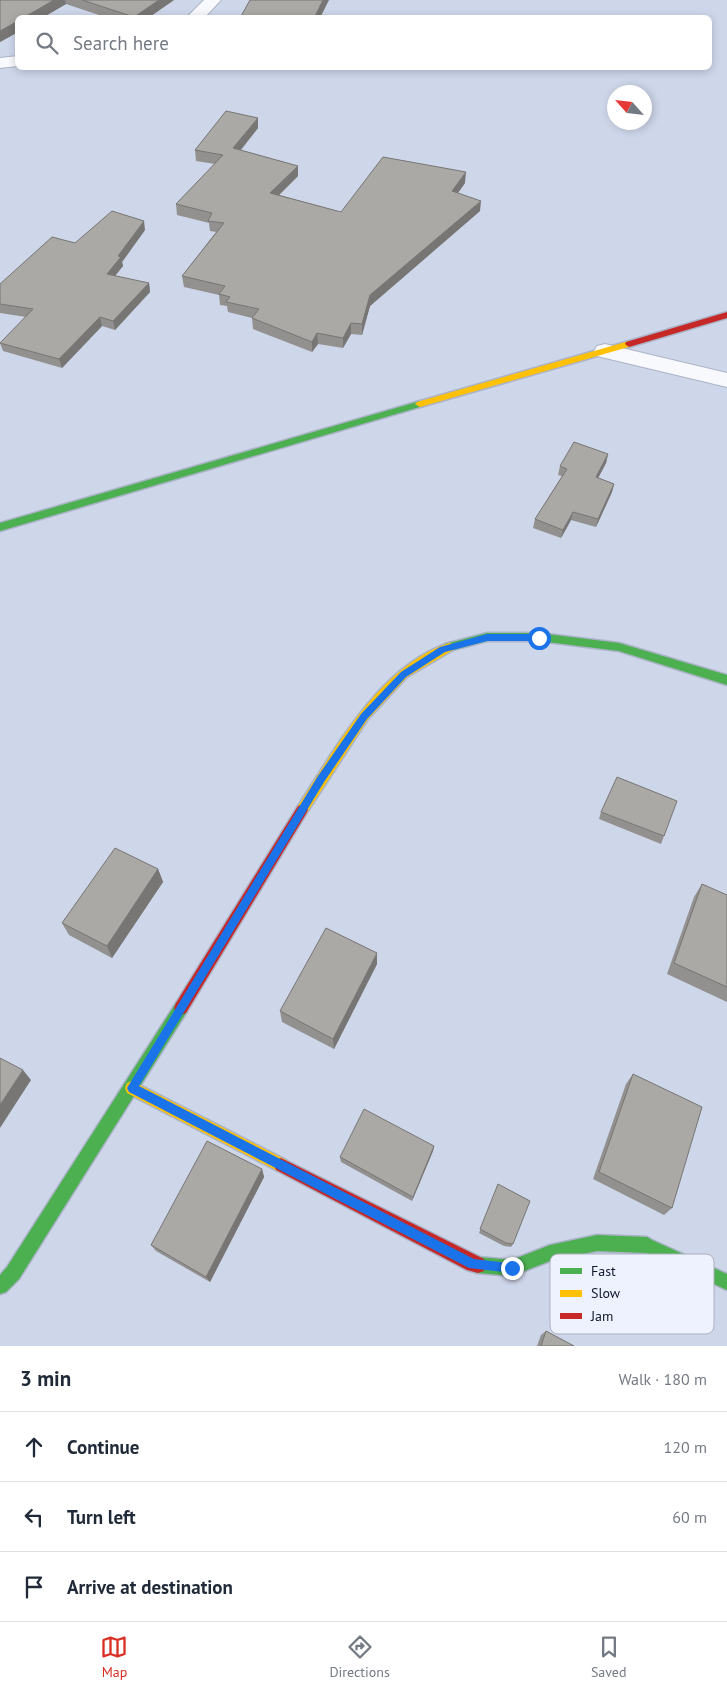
<!DOCTYPE html>
<meta charset="utf-8">
<style>
:root{--surface:#fff;--page:#f2f2f3;--text:#1f2937;--muted:#747a83;--line:#e0e1e3;--accent:#d93025}
body{margin:0;font-family:"PT Sans",sans-serif;background:var(--page);color:var(--text)}
.compass{position:absolute;left:607px;top:85px;width:45px;height:45px;border-radius:50%;background:var(--surface);box-shadow:0 2px 8px #0003;rotate:297deg}
.stop{position:absolute;width:15px;height:15px;margin:-11px;border:4px solid #1a73e8;border-radius:50%;background:#fff}
.stop.end{background:#1a73e8;border-color:#fff;box-shadow:0 1px 5px #0008}
.list{margin:0;padding:0;list-style:none}
h2{display:flex;justify-content:space-between;align-items:center;height:65px;margin:0;padding:0 20px;font-size:21px}
h2 small{font-size:16px;font-weight:400;color:var(--muted)}
.list li{display:grid;grid-template-columns:32px 1fr auto;gap:15px;align-items:center;box-sizing:border-box;height:70px;padding:0 20px;border-top:1px solid var(--line)}
.list b{display:block;font-size:19px;white-space:nowrap}
.list em{font-size:16px;font-style:normal;color:var(--muted)}
.icon{flex:none;width:28px;height:28px;fill:none;stroke:currentColor;stroke-width:2;stroke-linecap:round;stroke-linejoin:round}
.map{position:relative;flex:none;width:727px;height:1346px;overflow:hidden}
.search{position:absolute;background:var(--surface);box-shadow:0 2px 8px #0003;left:15px;right:15px;top:15px;height:55px;display:flex;align-items:center;gap:12px;box-sizing:border-box;padding:0 18px;border-radius:8px;color:var(--muted);font-size:19px}
.sheet{height:275px;background:var(--surface)}
nav{display:flex;justify-content:space-around;align-items:center;box-sizing:border-box;height:70px;border-top:1px solid var(--line);background:var(--surface);font-size:14px;color:var(--muted)}
nav a{display:grid;justify-items:center;gap:2px}
nav .on{color:var(--accent)}
.map>svg:first-child{display:block}
</style>
<div class="map">
<svg width="727" height="1346" viewBox="0 0 727 1346">
<rect width="100%" height="100%" fill="#ced6ea"/>
<g fill="none" stroke-linecap="round" stroke-linejoin="round">
<g stroke="#abb3c7" stroke-width="2">
<g id="street">
<path d="M204 0H221L204 18H186Z"/>
<path d="M18 56V66L0 68V58Z"/>
<path d="M605 344 727 373V387L597 356 594 351 597 346Z"/>
</g>
</g>
<g stroke="#abb3c7" stroke-width="3">
<g id="fast">
<path d="M420 401 425 404 423 406 0 531V523Z"/>
<path d="M487 633H539L619 643 727 675V685L619 651 539 641H487L449 651 445 650 443 647 445 644 449 643Z"/>
<path d="M181 1001 186 1003 188 1008 186 1013 19 1279 6 1292 0 1294V1275L7 1267 176 1003Z"/>
<path d="M597 1235 647 1237 652 1240 727 1274V1290L646 1253 597 1251 550 1261 512 1276 478 1273 472 1271 470 1265 472 1259 478 1257 512 1260 550 1245Z"/>
</g>
</g>
<g stroke="#abb3c7" stroke-width="3">
<g id="slow">
<path d="M629 341 633 344 632 346 420 407 415 404 417 402Z"/>
<path d="M449 643 453 644 455 647 453 650 407 677 368 719 306 814 302 815 298 814 296 810 298 806C336 748 379 666 449 643Z"/>
<path d="M132 1081 286 1160 288 1165 286 1170 281 1172 276 1170 127 1093 125 1088 127 1083Z"/>
</g>
</g>
<g stroke="#abb3c7" stroke-width="3">
<g id="jam">
<path d="M727 312V318L629 347 625 344 626 342Z"/>
<path d="M302 805 306 806 308 810 306 814 186 1013 181 1015 176 1013 174 1008 176 1003 298 806Z"/>
<path d="M281 1158 484 1259 486 1265 484 1271 478 1273 467 1270 276 1170 274 1165 276 1160Z"/>
</g>
</g>
<use href="#street" fill="#f8f9fc" fill-rule="evenodd"/>
<use href="#fast" fill="#4caf50" fill-rule="evenodd"/>
<use href="#slow" fill="#ffc107" fill-rule="evenodd"/>
<use href="#jam" fill="#c62828" fill-rule="evenodd"/>
</g>
<g fill="#92918f">
<path d="M0 0H174L148 18H108L66 4 42 18H18V32L0 42Z"/>
<path d="M239 68H254L253 69Z"/>
<path d="M258 118V128L241 150 298 166V176L279 195 341 212 465 183 458 193 480 211 370 306 362 335 351 334 343 348 318 344 312 352 253 329 252 318 228 312 227 306 220 305 219 295 184 287 182 276 216 232 210 231 209 223 177 215 176 204 215 164 196 161 195 150Z"/>
<path d="M145 230 122 262 123 266 115 276 149 283 150 292 115 330 102 326 62 368 3 351 0 343 26 317 0 313V284Z"/>
<path d="M608 454 606 463 598 478 614 484 612 492 596 527 571 520 561 538 533 528 535 519 562 476 558 475 560 466Z"/>
<path d="M601 812 664 836 661 844 599 819Z"/>
<path d="M158 869 163 882 112 958 69 935 62 923Z"/>
<path d="M702 884 727 895V1002L667 974 694 897Z"/>
<path d="M377 964 334 1049 282 1022 280 1011Z"/>
<path d="M633 1074 672 1208 664 1215 593 1179 626 1084Z"/>
<path d="M434 1146 433 1151 412 1201 341 1162 340 1157Z"/>
<path d="M262 1169 264 1177 210 1282 156 1251 151 1245Z"/>
<path d="M498 1184 513 1244 511 1247 504 1246 479 1233Z"/>
<path d="M546 1331 574 1346H537L541 1335Z"/>
</g>
<g fill="#777674">
<path d="M54 0H65L66 4 42 18H23Z"/>
<path d="M159 0H174L148 18H134V17Z"/>
<path d="M323 0H329L320 18H314Z"/>
<path d="M18 21V32L0 42V31Z"/>
<path d="M258 118V128L234 158 233 148Z"/>
<path d="M298 166V176L271 203 270 193Z"/>
<path d="M466 172 465 183 452 201V191Z"/>
<path d="M481 201 480 211 370 306 362 335V324L370 295Z"/>
<path d="M144 221 145 230 122 262 123 266 109 283 107 274 118 256Z"/>
<path d="M149 283 150 292 115 330 113 321Z"/>
<path d="M100 317 102 326 62 368 59 359Z"/>
<path d="M351 323V334L343 348V338Z"/>
<path d="M317 333 318 344 312 352V342Z"/>
<path d="M608 454 606 463 594 486 596 477Z"/>
<path d="M614 484 612 492 596 527 598 519Z"/>
<path d="M573 512 571 520 561 538 563 530Z"/>
<path d="M158 869 163 882 112 958 107 946Z"/>
<path d="M377 953V964L334 1049 333 1039Z"/>
<path d="M23 1070 31 1080 0 1128V1105Z"/>
<path d="M434 1146 433 1151 412 1201 413 1197Z"/>
<path d="M262 1169 264 1177 210 1282 206 1277Z"/>
</g>
<g fill="#aaa9a6" stroke="#777674">
<path d="M0 0H54L23 18H18V21L0 31Z"/>
<path d="M82 0H159L134 17Z"/>
<path d="M250 0H323L314 18H240Z"/>
<path d="M226 111 258 118 233 148 298 166 270 193 341 212 383 157 466 172 452 191 481 201 370 295 362 324 351 323 343 338 317 333 312 342 252 318 259 309 226 302 230 297 219 294 225 286 182 276 224 223 208 221 212 213 176 204 223 155 195 150Z"/>
<path d="M112 211 144 221 118 256 121 257 107 274 149 283 113 321 100 317 59 359 0 343 33 309 0 304V284L52 237 75 243Z"/>
<path d="M574 442 608 454 596 477 614 484 598 519 573 512 563 530 535 519 567 469 560 466Z"/>
<path d="M617 777 677 801 664 836 601 812Z"/>
<path d="M115 848 158 869 107 946 62 923Z"/>
<path d="M702 884 727 895V987L674 963Z"/>
<path d="M326 928 377 953 333 1039 280 1011Z"/>
<path d="M0 1058 23 1070 0 1105Z"/>
<path d="M633 1074 702 1107 672 1208 599 1172Z"/>
<path d="M364 1109 434 1146 413 1197 340 1157Z"/>
<path d="M207 1141 262 1169 206 1277 151 1245Z"/>
<path d="M498 1184 530 1201 513 1244 506 1243 480 1229Z"/>
<path d="M546 1331 574 1346H541Z"/>
</g>
<path fill="#1a73e8" d="M487 634H539L543 638 539 641H487L445 652 406 677 367 719 324 782 139 1086 474 1259 516 1264 518 1268 516 1272 512 1273 469 1268 129 1092 127 1088 318 776 361 714 401 672 440 647Z"/>
<rect x="550" y="1254" width="164" height="80" rx="8" fill="#edf2fe" stroke="#abb0bf" stroke-width="1"/>
<rect x="560" y="1268" width="22" height="6" fill="#4caf50"/>
<rect x="560" y="1290" width="22" height="7" fill="#ffc107"/>
<rect x="560" y="1313" width="22" height="6" fill="#c62828"/>
<g font-size="14" fill="#10172d">
<text x="591" y="1276">Fast</text>
<text x="591" y="1298">Slow</text>
<text x="591" y="1321">Jam</text>
</g>
</svg>
<svg class="compass" viewBox="-18 -18 36 36"><path d="M0-13l5 13h-10z" fill="#e53935"/><path d="M0 13l5-13h-10z" fill="#747a83"/></svg>
<div class="stop" style="left:539px;top:638px"></div>
<div class="stop end" style="left:512px;top:1268px"></div>
<div class="search"><svg class="icon" aria-label="search" viewBox="0 0 24 24"><circle cx="10" cy="10" r="6"/><path d="M15 15l6 6"/></svg>Search here</div>
</div>
<section class="sheet">
<h2>3 min<small>Walk · 180 m</small></h2>
<ul class="list">
<li><svg class="icon" aria-label="ahead" viewBox="0 0 24 24"><path d="M12 20V5M6 11l6-6 6 6"/></svg><div><b>Continue</b></div><em>120 m</em></li>
<li><svg class="icon" aria-label="left" viewBox="0 0 24 24"><path d="M17 20v-9H6M10 6l-5 5 5 5"/></svg><div><b>Turn left</b></div><em>60 m</em></li>
<li><svg class="icon" aria-label="arrive" viewBox="0 0 24 24"><path d="M6 21V4h12l-3 4 3 4H6"/></svg><div><b>Arrive at destination</b></div></li>
</ul>
</section>
<nav>
<a class="on"><svg class="icon" aria-label="map" viewBox="0 0 24 24"><path d="M3 6l6-2 6 2 6-2v14l-6 2-6-2-6 2zM9 4v14M15 6v14"/></svg>Map</a>
<a><svg class="icon" aria-label="directions" viewBox="0 0 24 24"><path d="M12 3l9 9-9 9-9-9zM9 14v-3h6M13 9l2 2-2 2"/></svg>Directions</a>
<a><svg class="icon" aria-label="saved" viewBox="0 0 24 24"><path d="M7 4h10v16l-5-4-5 4z"/></svg>Saved</a>
</nav>
